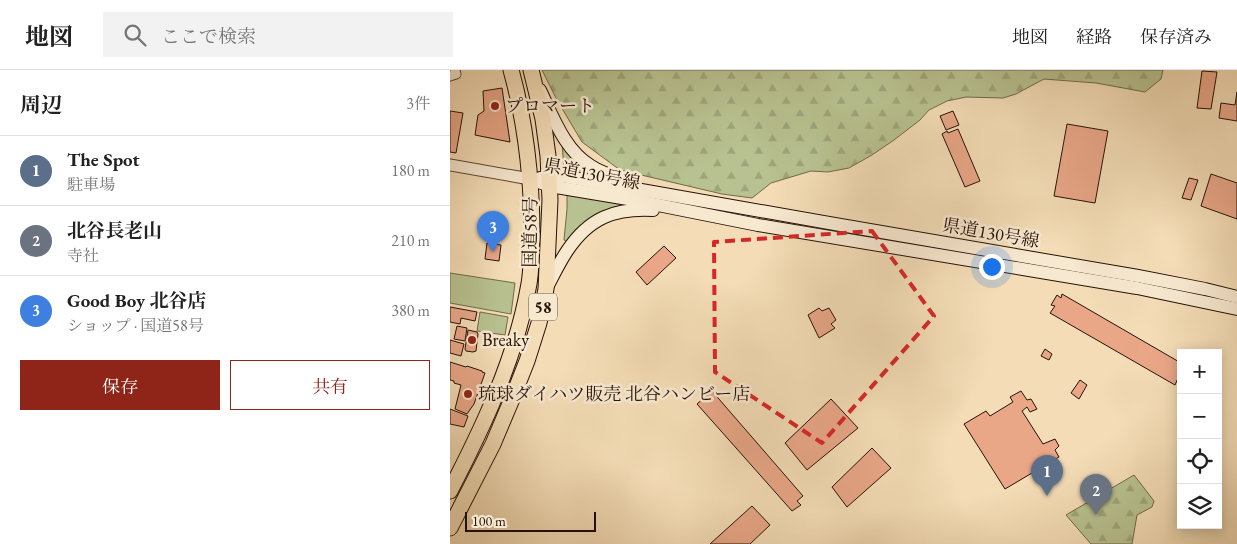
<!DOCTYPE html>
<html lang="ja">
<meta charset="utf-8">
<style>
:root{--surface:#fff;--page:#f2f2f2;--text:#222;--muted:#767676;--line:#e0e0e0;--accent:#8f2418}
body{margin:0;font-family:"EB Garamond","Noto Serif JP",serif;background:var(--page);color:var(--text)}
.controls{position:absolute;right:15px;bottom:15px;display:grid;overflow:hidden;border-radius:0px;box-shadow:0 2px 12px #0003}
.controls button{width:45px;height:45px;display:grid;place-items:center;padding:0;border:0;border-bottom:1px solid var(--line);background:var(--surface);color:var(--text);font:25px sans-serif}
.scale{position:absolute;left:15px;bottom:12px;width:131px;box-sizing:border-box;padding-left:5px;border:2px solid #261105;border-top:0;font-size:14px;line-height:18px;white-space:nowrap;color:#261105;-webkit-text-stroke:4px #f7e8d0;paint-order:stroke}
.you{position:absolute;left:541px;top:196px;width:18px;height:18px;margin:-12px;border:4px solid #fff;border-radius:50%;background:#1a73e8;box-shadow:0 0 0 8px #1a73e833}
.badge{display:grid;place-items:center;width:32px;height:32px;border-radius:50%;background:var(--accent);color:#fff;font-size:16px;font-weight:700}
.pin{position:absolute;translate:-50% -41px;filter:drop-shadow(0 1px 2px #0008)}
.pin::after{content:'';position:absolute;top:26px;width:18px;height:15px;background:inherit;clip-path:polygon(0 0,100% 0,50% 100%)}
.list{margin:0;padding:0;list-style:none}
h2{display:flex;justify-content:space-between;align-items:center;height:65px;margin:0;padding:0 20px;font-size:21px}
h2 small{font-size:16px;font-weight:400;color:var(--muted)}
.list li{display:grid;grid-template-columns:32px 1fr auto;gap:15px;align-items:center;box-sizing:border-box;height:70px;padding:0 20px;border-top:1px solid var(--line)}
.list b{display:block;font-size:19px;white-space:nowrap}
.list p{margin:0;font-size:16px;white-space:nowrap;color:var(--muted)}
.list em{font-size:16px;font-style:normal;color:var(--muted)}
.actions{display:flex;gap:10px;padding:15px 20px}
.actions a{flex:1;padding:11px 0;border:1px solid var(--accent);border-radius:0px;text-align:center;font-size:18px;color:var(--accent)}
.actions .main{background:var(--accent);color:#fff}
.icon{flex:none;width:28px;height:28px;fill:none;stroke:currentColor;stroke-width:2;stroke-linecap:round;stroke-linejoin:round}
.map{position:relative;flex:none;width:787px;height:474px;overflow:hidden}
header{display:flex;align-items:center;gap:30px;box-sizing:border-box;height:70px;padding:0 25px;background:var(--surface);border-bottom:1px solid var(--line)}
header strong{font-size:24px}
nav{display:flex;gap:28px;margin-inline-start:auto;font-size:18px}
.search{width:350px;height:45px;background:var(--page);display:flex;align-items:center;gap:12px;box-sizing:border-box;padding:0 18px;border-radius:0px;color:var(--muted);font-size:19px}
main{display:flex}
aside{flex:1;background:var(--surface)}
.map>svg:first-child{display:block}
</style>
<header>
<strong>地図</strong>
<div class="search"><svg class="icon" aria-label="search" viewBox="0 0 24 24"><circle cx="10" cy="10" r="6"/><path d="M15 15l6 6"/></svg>ここで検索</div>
<nav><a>地図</a><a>経路</a><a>保存済み</a></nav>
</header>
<main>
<aside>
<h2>周辺<small>3件</small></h2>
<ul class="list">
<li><span class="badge" style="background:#5c6f8a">1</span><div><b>The Spot</b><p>駐車場</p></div><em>180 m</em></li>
<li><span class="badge" style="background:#6b7280">2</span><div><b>北谷長老山</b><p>寺社</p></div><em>210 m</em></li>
<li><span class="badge" style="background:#3f7fe0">3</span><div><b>Good Boy 北谷店</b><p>ショップ · 国道58号</p></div><em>380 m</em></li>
</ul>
<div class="actions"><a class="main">保存</a><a>共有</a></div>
</aside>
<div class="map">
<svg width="787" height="474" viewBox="0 0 787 474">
<defs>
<pattern id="forest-firs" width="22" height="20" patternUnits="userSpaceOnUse" patternTransform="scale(1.25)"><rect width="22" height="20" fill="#b8c190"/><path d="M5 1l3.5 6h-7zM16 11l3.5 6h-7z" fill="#9ea57b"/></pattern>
</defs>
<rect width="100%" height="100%" fill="#f3dcb6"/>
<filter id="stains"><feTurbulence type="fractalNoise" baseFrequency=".004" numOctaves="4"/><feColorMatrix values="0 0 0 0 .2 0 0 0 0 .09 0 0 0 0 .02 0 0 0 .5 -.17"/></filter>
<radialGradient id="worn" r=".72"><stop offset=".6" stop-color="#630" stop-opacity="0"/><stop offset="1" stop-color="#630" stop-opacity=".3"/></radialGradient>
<g fill="#b8c190" stroke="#6f694a">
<path d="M112 73 144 102 145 106 114 100Z"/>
<path d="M117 124 180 134 116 171 114 170 117 139Z"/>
<path d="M0 203 65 213 61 244 0 233Z"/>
<path d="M30 242 58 247 55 265 27 261Z"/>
</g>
<g fill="url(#forest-firs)" stroke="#6f694a">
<path d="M92 0H713L711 9 695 22 646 13 594 9 566 24 553 28 516 27 497 31 479 40 470 50 444 70 422 85 399 98 378 102 361 101 321 113 302 128 272 124 170 100 132 72 107 30Z"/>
<path d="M684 405 704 431 702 437 687 445 682 474H641L616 445Z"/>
</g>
<g fill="#e9a788" stroke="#261105">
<path d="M752 1 767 2 761 39 747 38Z"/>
<path d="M52 18 60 72 25 65 28 45 34 41 33 21Z"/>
<path d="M787 22V51L769 48 771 33 785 35Z"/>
<path d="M0 41 13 43 6 83 0 82Z"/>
<path d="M503 41 509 55 496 60 490 46Z"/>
<path d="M617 54 658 61 645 133 604 126Z"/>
<path d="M508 59 530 111 515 117 492 64 497 61 498 63Z"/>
<path d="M761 104 787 113V149L751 136Z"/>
<path d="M739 108 748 110 741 130 732 128Z"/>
<path d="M37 173 51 175 49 191 35 189Z"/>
<path d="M214 176 226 188 197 215 186 202Z"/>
<path d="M612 224 731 293V306H729L725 315 600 243 605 236 601 235 607 225 611 228Z"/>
<path d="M0 237 27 242 25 251 11 248 10 254 0 252Z"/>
<path d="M369 238 372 241 379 238 386 250 381 254 385 258 369 268 358 245Z"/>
<path d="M7 256 17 258 15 271 4 269Z"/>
<path d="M18 260 27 262 28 264 26 281 23 282 16 281 15 279Z"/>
<path d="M0 270 14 274 11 286 0 283Z"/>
<path d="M595 279 602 284 599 290 591 286Z"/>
<path d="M0 292 16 297 17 296 32 301V302L35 303 24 334 17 344 5 339 11 315 4 313V311L0 310Z"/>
<path d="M630 310 637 315 629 329 621 323Z"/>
<path d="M262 321 353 426 347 431 351 435 342 441 247 334Z"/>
<path d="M571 321 577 330 581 329 587 339 580 342 577 337 572 341 593 374 605 369 609 376 605 380 609 387 555 419 514 354 536 341 540 346 563 332 560 327Z"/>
<path d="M381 329 408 358 357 400 335 373Z"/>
<path d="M0 339 18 346 14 357 0 354Z"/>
<path d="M422 378 441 398 397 437 382 417Z"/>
<path d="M302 436 320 455 300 474H260Z"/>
</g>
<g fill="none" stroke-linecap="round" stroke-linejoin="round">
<g stroke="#594431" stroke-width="11">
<path id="minor" d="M0 6 6 4 5 0"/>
</g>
<g stroke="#594431" stroke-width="13">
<path id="tertiary" d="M0 95 80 109"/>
</g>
<g stroke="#261105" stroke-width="14">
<g id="secondary">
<path d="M90 20C103 47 115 81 141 96 153 104 167 107 181 112"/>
<path d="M90 108 112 106 379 153 688 206 755 219 787 227"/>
<path d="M80 109 100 116 178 129 308 155 687 218 787 239"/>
<path d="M96 219C103 206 109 193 117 181 139 148 164 138 203 140"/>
</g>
</g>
<g stroke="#261105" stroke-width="17">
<g id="trunk">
<path d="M0 421C33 357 65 290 78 219 82 202 81 184 82 166 82 110 76 54 61 0"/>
<path d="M0 458 43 374 62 329 77 291 89 253 96 219 100 130 98 86 93 49 81 0"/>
</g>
</g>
<use href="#minor" stroke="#f7e8d0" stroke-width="9"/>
<use href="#tertiary" stroke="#f7e8d0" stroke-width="11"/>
<use href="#secondary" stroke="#f7e8d0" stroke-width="12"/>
<use href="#trunk" stroke="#f3dcb6" stroke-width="15"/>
</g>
<path fill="none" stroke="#d62828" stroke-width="4" stroke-dasharray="10 6" stroke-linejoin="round" d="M422 161 484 246 372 373 265 302 264 172Z"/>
<g fill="#8f2418" stroke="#f7e8d0" stroke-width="2">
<circle cx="45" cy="36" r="5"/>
<circle cx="22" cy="270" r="5"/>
<circle cx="18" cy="324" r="5"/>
</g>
<g text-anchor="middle" stroke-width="5" stroke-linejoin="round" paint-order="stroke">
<rect fill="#f7e8d0" stroke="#655242" stroke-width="1" x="79" y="223.5" width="28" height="27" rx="4"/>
<g font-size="16" font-weight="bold" fill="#261105">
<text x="93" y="243">58</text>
</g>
<g font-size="18" fill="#261105" stroke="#f7e8d0" text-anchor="start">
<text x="55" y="42">プロマート</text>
<text x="32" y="276">Breaky</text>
<text x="28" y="330">琉球ダイハツ販売 北谷ハンビー店</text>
</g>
<g font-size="18" fill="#261105" stroke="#f7e8d0">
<text transform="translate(142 104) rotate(11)" y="6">県道130号線</text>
<text transform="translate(80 162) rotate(-89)" y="6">国道58号</text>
<text transform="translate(541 163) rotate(10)" y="6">県道130号線</text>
</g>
</g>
<rect width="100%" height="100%" filter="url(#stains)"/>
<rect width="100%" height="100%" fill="url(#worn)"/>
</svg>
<div class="controls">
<button>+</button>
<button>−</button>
<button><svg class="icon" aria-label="locate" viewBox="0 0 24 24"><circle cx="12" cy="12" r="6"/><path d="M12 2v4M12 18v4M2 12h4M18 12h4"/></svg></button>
<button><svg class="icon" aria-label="layers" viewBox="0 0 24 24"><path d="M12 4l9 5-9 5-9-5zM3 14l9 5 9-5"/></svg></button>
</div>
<div class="scale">100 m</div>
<div class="you"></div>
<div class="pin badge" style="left:597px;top:426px;background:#5c6f8a">1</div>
<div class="pin badge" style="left:646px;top:445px;background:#6b7280">2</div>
<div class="pin badge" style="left:43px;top:182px;background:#3f7fe0">3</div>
</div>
</main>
